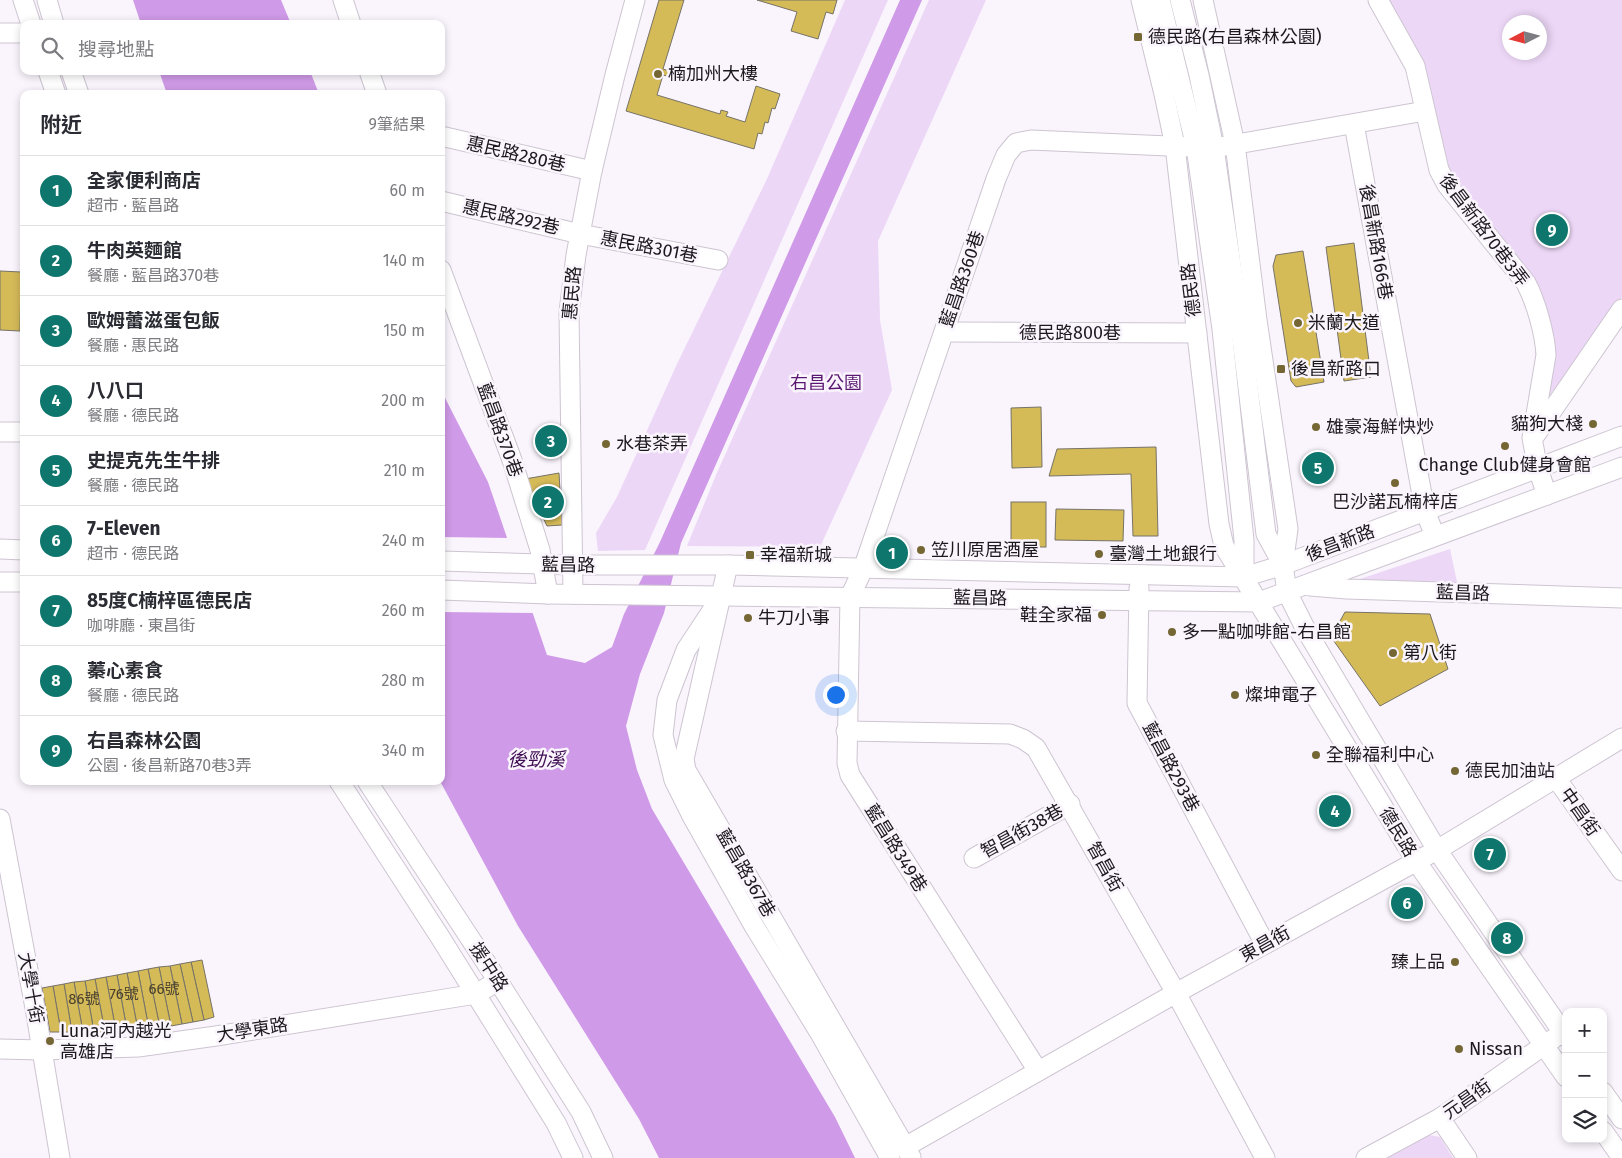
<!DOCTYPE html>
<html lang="zh-TW">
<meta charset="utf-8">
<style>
:root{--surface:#fff;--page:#f2f2f3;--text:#2b2b33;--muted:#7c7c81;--line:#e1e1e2;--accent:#0f766e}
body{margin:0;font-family:"Fira Sans","Noto Sans TC",sans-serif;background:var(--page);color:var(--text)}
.controls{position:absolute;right:15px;bottom:15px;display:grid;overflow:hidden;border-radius:10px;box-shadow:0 2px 8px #0003}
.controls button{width:45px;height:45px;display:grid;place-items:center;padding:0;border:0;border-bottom:1px solid var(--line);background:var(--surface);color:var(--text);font:25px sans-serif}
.compass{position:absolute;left:1502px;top:15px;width:45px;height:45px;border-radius:50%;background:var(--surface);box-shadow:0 2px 8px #0003;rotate:264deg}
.you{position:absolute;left:835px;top:694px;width:18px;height:18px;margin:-12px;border:4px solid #fff;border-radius:50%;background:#1a73e8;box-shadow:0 0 0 8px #1a73e833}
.badge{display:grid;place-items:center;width:32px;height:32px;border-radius:50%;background:var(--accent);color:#fff;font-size:16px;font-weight:700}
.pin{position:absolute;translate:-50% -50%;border:2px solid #fff;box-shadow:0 1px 5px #0006}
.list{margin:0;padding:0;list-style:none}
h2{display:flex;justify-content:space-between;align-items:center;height:65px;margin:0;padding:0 20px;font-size:21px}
h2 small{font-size:16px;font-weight:400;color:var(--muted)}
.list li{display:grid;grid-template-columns:32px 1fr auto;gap:15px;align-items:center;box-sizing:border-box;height:70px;padding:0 20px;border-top:1px solid var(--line)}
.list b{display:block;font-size:19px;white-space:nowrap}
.list p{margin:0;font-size:16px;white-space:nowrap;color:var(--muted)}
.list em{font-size:16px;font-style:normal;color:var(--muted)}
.icon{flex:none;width:28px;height:28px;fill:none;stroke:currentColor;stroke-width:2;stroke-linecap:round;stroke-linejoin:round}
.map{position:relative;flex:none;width:1622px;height:1158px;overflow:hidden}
.search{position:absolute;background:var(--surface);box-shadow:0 2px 8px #0003;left:20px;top:20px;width:425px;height:55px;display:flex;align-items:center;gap:12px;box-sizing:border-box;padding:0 18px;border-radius:10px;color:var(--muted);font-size:19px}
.panel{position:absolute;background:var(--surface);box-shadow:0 2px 8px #0003;left:20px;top:90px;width:425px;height:695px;border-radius:10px}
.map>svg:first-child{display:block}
</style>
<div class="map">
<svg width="1622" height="1158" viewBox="0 0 1622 1158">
<rect width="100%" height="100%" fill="#faf4fd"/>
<g fill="#ecd7f6" fill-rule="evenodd">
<path d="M845 0H888L645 550 598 551 596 533 617 497 677 364 766 181Z"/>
<path d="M929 0H986L878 241 880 320 892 390 820 547 687 546 716 475Z"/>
<path d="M1381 0H1622V297L1532 419 1536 339 1523 287 1439 172 1408 41ZM1510 22H1540V52H1510Z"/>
<path d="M1450 549 1457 582 1354 581Z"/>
<path d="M1429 1135 1440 1137 1453 1158H1387Z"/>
</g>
<g fill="#cf9ae7">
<path d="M133 0H281L291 24H141Z"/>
<path d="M900 0H922L681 543 664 613 640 674 626 726 637 770 652 809 835 1117 855 1158H659L639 1119 518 926 440 781 441 390 488 482 547 655 585 663 612 647 624 614 660 542Z"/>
<path d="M159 71H310L319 94H167Z"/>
</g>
<path fill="#faf4fd" d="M441 537 509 538 535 613 441 612Z"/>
<g fill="#d5ba58" stroke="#767367">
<path d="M659 0H684L663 69 679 74 677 79 663 75 657 95 720 114 721 110 728 112 726 116 745 122 756 86 780 94 775 109 772 108 768 123 765 122 762 134 758 133 754 149 626 111Z"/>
<path d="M757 0H837L833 14 826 12 818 39 791 31 797 12Z"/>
<path d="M1354 243 1371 377 1344 381 1326 247Z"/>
<path d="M1303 251 1324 382 1296 387 1291 381 1273 266 1276 255Z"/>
<path d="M0 271 21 272 20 331 0 330Z"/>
<path d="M1041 407 1042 467 1012 468 1011 408Z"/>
<path d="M1156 447 1158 536H1133L1131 474 1049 476 1057 449Z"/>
<path d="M559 473 562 525 547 526 525 479Z"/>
<rect x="1011" y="502" width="35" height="45"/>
<path d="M1056 509 1124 510 1123 541 1055 540Z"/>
<path d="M1345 612 1430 614 1448 669 1380 706 1331 637Z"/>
<path d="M202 960 214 1017 204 1020 191 962Z"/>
<path d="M191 962 204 1020 193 1022 180 964Z"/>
<path d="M180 964 193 1022 182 1024 170 966Z"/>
<path d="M170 966 182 1024 171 1026 159 967Z"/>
<path d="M159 967 171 1026 160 1028 148 969Z"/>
<path d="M148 969 160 1028 149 1029 138 971Z"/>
<path d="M138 971 149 1029 138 1030 127 973Z"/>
<path d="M127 973 138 1030H127L117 975Z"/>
<path d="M117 975 127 1030 116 1031 106 977Z"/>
<path d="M106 977 116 1031 105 1032 95 979Z"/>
<path d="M95 979 105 1032H94L85 981Z"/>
<path d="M85 981 94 1032H83L74 982Z"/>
<path d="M74 982 83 1032H72L64 984Z"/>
<path d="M64 984 72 1032H61L53 986Z"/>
<path d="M53 986 61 1032H50L42 988Z"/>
</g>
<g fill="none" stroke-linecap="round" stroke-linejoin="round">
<g stroke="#cdc5d1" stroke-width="21">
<g id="minor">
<path d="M23 0 31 24"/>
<path d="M47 0 54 24"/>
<path d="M343 0 351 24"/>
<path d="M1141 0 1164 94 1175 146 1219 524 1224 546 1416 861 1566 1077"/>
<path d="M1160 0 1196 147 1222 329 1244 540V577"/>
<path d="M1180 0 1199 75 1214 148 1243 347 1266 534 1283 565"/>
<path d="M1203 0 1235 144 1257 320 1288 529 1283 565 1287 592 1306 630 1437 850 1566 1037"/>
<path d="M1378 0 1415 66 1439 170 1447 185 1526 283C1536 302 1545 334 1546 355L1532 438 1538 469 1547 495"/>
<path d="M0 33H24"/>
<path d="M48 71 56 94"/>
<path d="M71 71 79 94"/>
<path d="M369 71 377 94"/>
<path d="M1354 124 1425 511 1435 536"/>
<path d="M441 136 592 171"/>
<path d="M441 201 580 234 718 260"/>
<path d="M441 270 512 460 540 550 548 594"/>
<path d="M944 332 1197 333"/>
<path d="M0 432H24"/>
<path d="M1536 434 1622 309"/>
<path d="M0 549 24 550"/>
<path d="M441 561 571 565H728L1244 577 1283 565 1622 436"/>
<path d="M728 565 684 759 686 770 911 1157"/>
<path d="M0 582H24"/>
<path d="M1310 586 1347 589 1622 598"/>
<path d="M1139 588 1137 703 1265 944"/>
<path d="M441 590 548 594 1259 602 1622 467"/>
<path d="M573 594 569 312 576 255 592 171 615 75 635 0"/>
<path d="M715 606 686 650 667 700 663 735 674 780 692 816 754 926 821 1035 890 1158"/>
<path d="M846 731 1010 734 1023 739 1036 748 1176 993 1265 1158"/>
<path d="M1556 778 1622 871"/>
<path d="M339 781 440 937 556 1123 573 1158"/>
<path d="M367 781 498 981 581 1112 603 1158"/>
<path d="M0 819 35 1008 60 1158"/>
<path d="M974 858 1070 804"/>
<path d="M0 1049 42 1050 138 1047 216 1036 476 994 498 981"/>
<path d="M1038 1071 850 775 847 763 850 597 863 569 996 179 1006 155 1016 143 1031 140 1214 148 1425 111"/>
<path d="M1603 1092 1622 1119"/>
<path d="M1440 1118 1467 1158"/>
<path d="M1603 1131 1622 1158"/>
<path d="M905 1147 1176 993 1437 850 1622 738"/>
<path d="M1366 1158 1440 1118 1553 1039"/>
</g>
</g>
<use href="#minor" stroke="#fff" stroke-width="19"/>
</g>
<g fill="#756734" stroke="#faf4fd" stroke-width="2">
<rect x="1133" y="32" width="10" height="10" rx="2.5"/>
<circle cx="658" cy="74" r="5"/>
<circle cx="1298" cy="323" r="5"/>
<rect x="1276" y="364" width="10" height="10" rx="2.5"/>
<circle cx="1593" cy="424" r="5"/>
<circle cx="1316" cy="427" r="5"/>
<circle cx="606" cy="444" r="5"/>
<circle cx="1505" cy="446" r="5"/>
<circle cx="1395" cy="483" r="5"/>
<circle cx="921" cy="550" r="5"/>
<circle cx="1099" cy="554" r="5"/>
<rect x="745" y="550" width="10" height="10" rx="2.5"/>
<circle cx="1102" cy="615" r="5"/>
<circle cx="748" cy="618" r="5"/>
<circle cx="1172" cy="632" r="5"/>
<circle cx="1393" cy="653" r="5"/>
<circle cx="1235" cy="695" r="5"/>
<circle cx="1316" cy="755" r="5"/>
<circle cx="1455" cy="771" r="5"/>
<circle cx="1455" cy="962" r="5"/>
<circle cx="50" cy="1041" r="5"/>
<circle cx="1459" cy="1049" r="5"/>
</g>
<g text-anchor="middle" stroke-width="5" stroke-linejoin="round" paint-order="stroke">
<g font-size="15" fill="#4a412c">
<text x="164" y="994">66號</text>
<text x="124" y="999">76號</text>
<text x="84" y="1004">86號</text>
</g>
<g font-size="18" fill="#1c191d" stroke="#faf4fd" text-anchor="start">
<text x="1148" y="43">德民路(右昌森林公園)</text>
<text x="668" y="80">楠加州大樓</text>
<text x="1308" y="329">米蘭大道</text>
<text x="1291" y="375">後昌新路口</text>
<text x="1583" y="430" text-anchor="end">貓狗大棧</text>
<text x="1326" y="433">雄豪海鮮快炒</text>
<text x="616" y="450">水巷茶弄</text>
<text x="1505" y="471" text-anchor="middle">Change Club健身會館</text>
<text x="1395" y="508" text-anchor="middle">巴沙諾瓦楠梓店</text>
<text x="931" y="556">笠川原居酒屋</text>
<text x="1109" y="560">臺灣土地銀行</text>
<text x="760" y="561">幸福新城</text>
<text x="1092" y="621" text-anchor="end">鞋全家福</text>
<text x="758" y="624">牛刀小事</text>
<text x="1182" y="638">多一點咖啡館-右昌館</text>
<text x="1403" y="659">第八街</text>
<text x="1245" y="701">燦坤電子</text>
<text x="1326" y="761">全聯福利中心</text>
<text x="1465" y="777">德民加油站</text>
<text x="1445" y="968" text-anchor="end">臻上品</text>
<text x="60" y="1037">Luna河內越光<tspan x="60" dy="21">高雄店</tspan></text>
<text x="1469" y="1055">Nissan</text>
</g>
<g font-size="18" fill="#1c191d" stroke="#faf4fd">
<text transform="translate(516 154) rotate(13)" y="6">惠民路280巷</text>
<text transform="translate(511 217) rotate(13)" y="6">惠民路292巷</text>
<text transform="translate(1484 230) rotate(53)" y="6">後昌新路70巷3弄</text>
<text transform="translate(1376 242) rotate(80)" y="6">後昌新路166巷</text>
<text transform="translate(649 247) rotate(11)" y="6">惠民路301巷</text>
<text transform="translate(962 279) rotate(-71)" y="6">藍昌路360巷</text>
<text transform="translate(1191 290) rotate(-97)" y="6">德民路</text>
<text transform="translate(572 293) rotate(-85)" y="6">惠民路</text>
<text x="1070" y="339">德民路800巷</text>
<text transform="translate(500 430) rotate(70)" y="6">藍昌路370巷</text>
<text transform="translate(1340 543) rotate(-21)" y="6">後昌新路</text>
<text transform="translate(568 565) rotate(1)" y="6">藍昌路</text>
<text transform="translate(1463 593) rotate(2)" y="6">藍昌路</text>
<text transform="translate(980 598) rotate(1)" y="6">藍昌路</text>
<text transform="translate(1171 767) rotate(62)" y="6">藍昌路293巷</text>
<text transform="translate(1580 812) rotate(55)" y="6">中昌街</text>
<text transform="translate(1022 831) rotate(-29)" y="6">智昌街38巷</text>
<text transform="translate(1398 832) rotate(59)" y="6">德民路</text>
<text transform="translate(896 848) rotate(58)" y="6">藍昌路349巷</text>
<text transform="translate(1105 867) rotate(61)" y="6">智昌街</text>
<text transform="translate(746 873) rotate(60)" y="6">藍昌路367巷</text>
<text transform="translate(1265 944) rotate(-29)" y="6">東昌街</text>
<text transform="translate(489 967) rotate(57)" y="6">援中路</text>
<text transform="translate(31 988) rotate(80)" y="6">大學十街</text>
<text transform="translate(252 1030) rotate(-9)" y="6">大學東路</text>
<text transform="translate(1467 1099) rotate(-35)" y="6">元昌街</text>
</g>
<g font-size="18" fill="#5b1873" stroke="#faf4fd">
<text x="826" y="389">右昌公園</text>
</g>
<g font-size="19" font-style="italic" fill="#400e52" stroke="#faf4fd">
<text x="536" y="766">後勁溪</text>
</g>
</g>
</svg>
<div class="controls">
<button>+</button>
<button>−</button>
<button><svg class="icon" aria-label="layers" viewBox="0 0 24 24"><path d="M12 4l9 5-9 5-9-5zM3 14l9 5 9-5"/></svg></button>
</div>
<svg class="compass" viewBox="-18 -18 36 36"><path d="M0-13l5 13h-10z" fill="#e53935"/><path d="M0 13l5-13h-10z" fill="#7c7c81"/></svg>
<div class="you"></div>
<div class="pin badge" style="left:892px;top:553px">1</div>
<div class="pin badge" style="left:548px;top:502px">2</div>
<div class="pin badge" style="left:551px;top:441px">3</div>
<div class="pin badge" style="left:1335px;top:811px">4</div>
<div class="pin badge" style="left:1318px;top:468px">5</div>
<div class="pin badge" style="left:1407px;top:903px">6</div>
<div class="pin badge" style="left:1490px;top:854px">7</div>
<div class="pin badge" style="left:1507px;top:938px">8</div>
<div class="pin badge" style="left:1552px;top:230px">9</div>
<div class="search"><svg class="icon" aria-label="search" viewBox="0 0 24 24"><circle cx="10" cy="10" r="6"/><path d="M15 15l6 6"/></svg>搜尋地點</div>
<section class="panel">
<h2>附近<small>9筆結果</small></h2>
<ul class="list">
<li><span class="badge">1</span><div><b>全家便利商店</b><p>超市 · 藍昌路</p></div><em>60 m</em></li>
<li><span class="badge">2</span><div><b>牛肉英麵館</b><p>餐廳 · 藍昌路370巷</p></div><em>140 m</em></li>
<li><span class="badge">3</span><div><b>歐姆蕾滋蛋包飯</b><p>餐廳 · 惠民路</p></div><em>150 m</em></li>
<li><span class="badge">4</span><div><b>八八口</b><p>餐廳 · 德民路</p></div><em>200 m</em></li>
<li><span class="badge">5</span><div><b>史提克先生牛排</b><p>餐廳 · 德民路</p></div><em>210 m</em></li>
<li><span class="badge">6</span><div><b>7-Eleven</b><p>超市 · 德民路</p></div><em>240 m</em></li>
<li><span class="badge">7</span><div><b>85度C楠梓區德民店</b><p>咖啡廳 · 東昌街</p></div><em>260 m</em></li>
<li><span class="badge">8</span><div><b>蓁心素食</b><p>餐廳 · 德民路</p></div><em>280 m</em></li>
<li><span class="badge">9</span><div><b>右昌森林公園</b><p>公園 · 後昌新路70巷3弄</p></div><em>340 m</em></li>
</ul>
</section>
</div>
